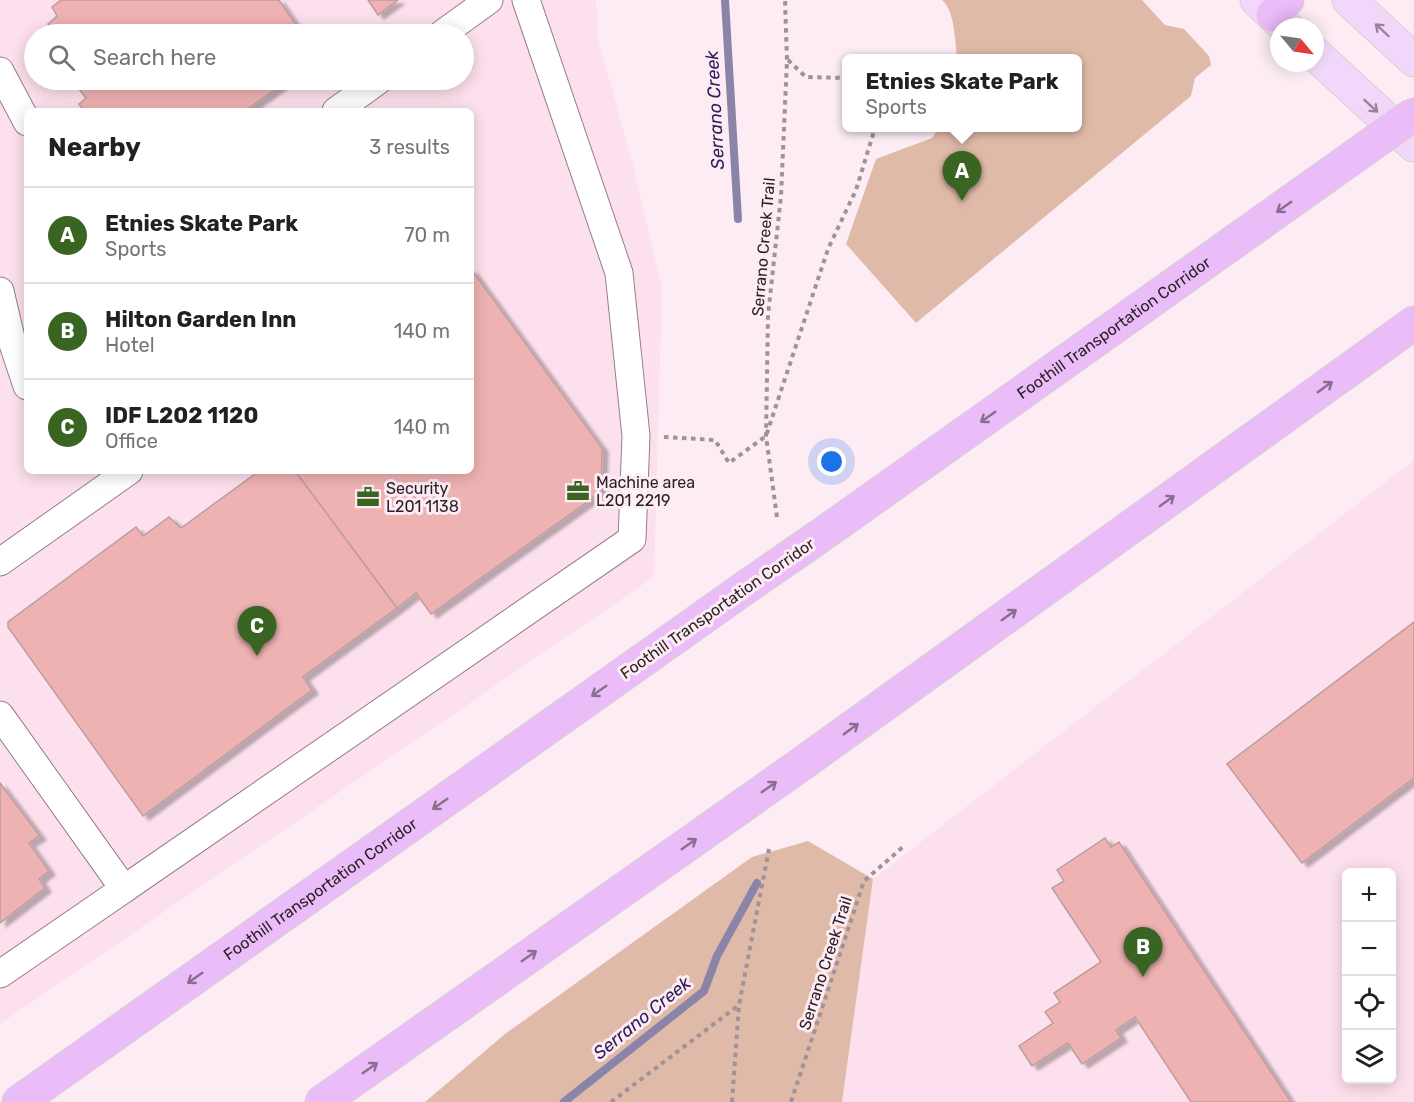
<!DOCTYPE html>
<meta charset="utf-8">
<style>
:root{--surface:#fff;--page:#f6f6f6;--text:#202124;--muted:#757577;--line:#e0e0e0;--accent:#396421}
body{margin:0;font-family:Rubik,sans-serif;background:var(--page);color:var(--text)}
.controls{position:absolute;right:18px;bottom:18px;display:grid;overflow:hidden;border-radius:9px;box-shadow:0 3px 15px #0003}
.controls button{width:54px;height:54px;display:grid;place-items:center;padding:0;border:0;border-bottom:2px solid var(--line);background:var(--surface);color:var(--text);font:30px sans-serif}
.compass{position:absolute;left:1270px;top:18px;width:54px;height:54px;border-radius:50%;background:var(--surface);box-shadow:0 3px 15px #0003;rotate:119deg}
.you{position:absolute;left:832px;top:462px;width:21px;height:21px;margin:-15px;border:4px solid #fff;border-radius:50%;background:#1a73e8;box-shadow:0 0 0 9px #1a73e833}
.badge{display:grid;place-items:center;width:39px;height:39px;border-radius:50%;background:var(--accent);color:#fff;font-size:20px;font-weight:700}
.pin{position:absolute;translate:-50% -50px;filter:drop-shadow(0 2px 3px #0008)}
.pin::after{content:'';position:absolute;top:32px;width:21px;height:18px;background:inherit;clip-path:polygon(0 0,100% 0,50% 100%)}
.popup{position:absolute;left:842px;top:54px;width:240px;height:78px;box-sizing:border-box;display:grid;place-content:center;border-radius:9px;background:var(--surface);filter:drop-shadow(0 2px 4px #0005);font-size:20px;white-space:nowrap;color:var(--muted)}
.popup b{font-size:22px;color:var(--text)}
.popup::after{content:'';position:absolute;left:50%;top:100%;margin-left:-12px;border:12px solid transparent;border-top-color:var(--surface)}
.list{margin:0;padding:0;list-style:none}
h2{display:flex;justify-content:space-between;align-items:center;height:78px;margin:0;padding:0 24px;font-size:26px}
h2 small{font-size:20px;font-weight:400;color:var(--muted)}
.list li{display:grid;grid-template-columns:39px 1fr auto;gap:18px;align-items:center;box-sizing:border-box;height:96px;padding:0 24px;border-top:2px solid var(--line)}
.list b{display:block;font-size:22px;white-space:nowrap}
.list p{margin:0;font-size:20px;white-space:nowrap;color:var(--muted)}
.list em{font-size:20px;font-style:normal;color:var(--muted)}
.icon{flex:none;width:33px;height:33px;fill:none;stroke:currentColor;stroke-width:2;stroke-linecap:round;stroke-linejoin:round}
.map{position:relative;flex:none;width:1414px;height:1102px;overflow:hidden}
.search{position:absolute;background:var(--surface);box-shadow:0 3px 15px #0003;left:24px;top:24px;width:450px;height:66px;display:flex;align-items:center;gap:15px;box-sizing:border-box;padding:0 21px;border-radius:33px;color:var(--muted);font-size:22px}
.panel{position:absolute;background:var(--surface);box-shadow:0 3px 15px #0003;left:24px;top:108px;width:450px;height:366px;border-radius:9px}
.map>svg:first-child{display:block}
</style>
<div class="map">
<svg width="1414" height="1102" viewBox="0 0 1414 1102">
<defs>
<filter id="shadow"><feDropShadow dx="6" dy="4" stdDeviation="1.5" flood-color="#0004"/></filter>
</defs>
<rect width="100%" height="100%" fill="#fdecf4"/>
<g fill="#fde0ed" fill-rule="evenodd">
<path d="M0 0H596L598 39 633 165 662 288 654 577 0 1024ZM34 34H464V80H34ZM27 111H471V471H27Z"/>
<path d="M1414 460V1102H842L873 879ZM1346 872H1392V1080H1346Z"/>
</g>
<g fill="#e0baa8">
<path d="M942 0H1142L1165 25 1184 29 1209 56 1211 65 1195 78 1191 96 916 323 846 244 876 159 932 138 939 128H1078V58H957C955 42 955 11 942 0Z"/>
<path d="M808 841 873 879 842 1102H425L505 1034 752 857Z"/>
</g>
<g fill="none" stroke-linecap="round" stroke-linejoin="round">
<g stroke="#8a84a9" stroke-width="8">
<path d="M725 0 738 219"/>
<path d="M564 1102 704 991 717 956 757 883"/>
</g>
</g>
<g fill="#efb2b3" stroke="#bc9e9e" stroke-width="1.5" filter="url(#shadow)">
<path d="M61 0H279L302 34H53L48 24 57 16 52 7Z"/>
<path d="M368 0H398L378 15Z"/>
<path d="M72 80H288L245 111H84L79 104 86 98Z"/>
<path d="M471 269 602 448 601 492 431 614 416 593 397 608 295 471H471Z"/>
<path d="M259 471H295L397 608 303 677 312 690 143 816 8 627V622L136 527 143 536 169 517 181 528Z"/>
<path d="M1414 622V778L1302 863 1227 764Z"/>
<path d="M0 783 40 836 29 843 49 871 39 879 45 888 0 923Z"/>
<path d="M1105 838 1111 847 1119 842 1291 1102H1191L1135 1017 1116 1030 1121 1038 1082 1064 1068 1043 1032 1066 1019 1046 1053 1023 1045 1012 1060 1002 1054 993 1101 962 1052 888 1064 881 1057 870Z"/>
</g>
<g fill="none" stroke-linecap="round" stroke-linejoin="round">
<g stroke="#967d89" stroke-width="29">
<g id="minor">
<path d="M442 34 489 0"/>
<path d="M0 71 27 122"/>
<path d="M336 111 379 80"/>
<path d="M0 291 11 338 27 386"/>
<path d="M0 562 129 471"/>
<path d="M0 715 124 889 0 974"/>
<path d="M124 889 632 539 636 436 619 273 526 0"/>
</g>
</g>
<g stroke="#d4d2d3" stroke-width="35">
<g id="major">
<path d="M1257 0 1286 27"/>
<path d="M1349 0 1414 60"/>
<path d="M1315 54 1414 145"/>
</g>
</g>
<g stroke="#d4d2d3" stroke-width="35">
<g id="highway">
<path d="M1273 15 1287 0"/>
<path id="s1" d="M820 536 1331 173"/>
<path d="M803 763 1414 323"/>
<path id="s2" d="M19 1102 749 585"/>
<path d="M322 1102 735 811"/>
</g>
</g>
<g stroke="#a09299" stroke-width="4" stroke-dasharray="4.5 4.5" stroke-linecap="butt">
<path d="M788 60 806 77 846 78"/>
<path d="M664 437 715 440 729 463 766 436 828 249 856 190 875 128"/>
<path d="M777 517 766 436 768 315 781 196 787 60 785 0"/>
<path d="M611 1102 739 1005"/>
<path d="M732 1102 739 1005 769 849"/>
<path d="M791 1102 864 881 904 846"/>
</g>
<use href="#minor" stroke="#fff" stroke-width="27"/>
<use href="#major" stroke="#f2d7fb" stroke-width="33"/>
<use href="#highway" stroke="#eabcf8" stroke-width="33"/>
<g stroke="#d4d2d3" stroke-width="35" stroke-linecap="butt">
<g id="highway-bridge">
<path d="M1331 173 1414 114"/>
<path d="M749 585 820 536"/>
<path d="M735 811 803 763"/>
</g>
</g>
<use href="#highway-bridge" stroke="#eabcf8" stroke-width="33"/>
</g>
<defs><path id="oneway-shaft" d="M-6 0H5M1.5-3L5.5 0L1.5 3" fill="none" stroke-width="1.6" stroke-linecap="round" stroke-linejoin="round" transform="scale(1.5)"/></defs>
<g stroke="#98849a">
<use href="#oneway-shaft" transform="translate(1382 30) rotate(-137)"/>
<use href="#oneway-shaft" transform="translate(1371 106) rotate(43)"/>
</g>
<g stroke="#8a6e8e">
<use href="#oneway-shaft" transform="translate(1284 207) rotate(145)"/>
<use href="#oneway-shaft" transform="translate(1325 387) rotate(-36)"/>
<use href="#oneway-shaft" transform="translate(988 417) rotate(145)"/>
<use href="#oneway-shaft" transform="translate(1167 501) rotate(-36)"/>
<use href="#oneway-shaft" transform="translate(1009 615) rotate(-36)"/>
<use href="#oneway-shaft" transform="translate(599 691) rotate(145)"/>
<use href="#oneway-shaft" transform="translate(851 729) rotate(-36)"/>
<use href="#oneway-shaft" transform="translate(769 787) rotate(-35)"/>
<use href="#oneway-shaft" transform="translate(440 804) rotate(145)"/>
<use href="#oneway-shaft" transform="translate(689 844) rotate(-35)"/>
<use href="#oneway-shaft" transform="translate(529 956) rotate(-35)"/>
<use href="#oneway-shaft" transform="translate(195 978) rotate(145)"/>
<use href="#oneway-shaft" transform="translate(370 1068) rotate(-35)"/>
</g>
<defs>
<g id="office-bare" transform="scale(1.8)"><path d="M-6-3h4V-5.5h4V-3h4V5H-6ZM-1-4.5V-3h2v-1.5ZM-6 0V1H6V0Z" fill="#396421" stroke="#fdecf4" stroke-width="2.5" paint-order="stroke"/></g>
</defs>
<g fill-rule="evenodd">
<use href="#office-bare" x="578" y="491"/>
<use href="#office-bare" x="368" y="497"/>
</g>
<g text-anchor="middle" stroke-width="6" stroke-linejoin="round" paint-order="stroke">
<g font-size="16" fill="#291f24" stroke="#fdecf4">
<text transform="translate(763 247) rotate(-85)" y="6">Serrano Creek Trail</text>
<text dy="6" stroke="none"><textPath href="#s1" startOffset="360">Foothill Transportation Corridor</textPath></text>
<text transform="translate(717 608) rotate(-35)" y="6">Foothill Transportation Corridor</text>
<text dy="6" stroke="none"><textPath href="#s2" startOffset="369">Foothill Transportation Corridor</textPath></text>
<text transform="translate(825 963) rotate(-72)" y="6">Serrano Creek Trail</text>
</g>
<g font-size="16" fill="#291f24" stroke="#fdecf4" text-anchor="start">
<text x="596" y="488">Machine area<tspan x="596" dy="18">L201 2219</tspan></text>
<text x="386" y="494">Security<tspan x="386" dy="18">L201 1138</tspan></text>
</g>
<g font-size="18" font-style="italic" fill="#2d205c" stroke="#fdecf4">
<text transform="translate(715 110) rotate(-93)" y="6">Serrano Creek</text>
<text transform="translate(642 1018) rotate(-39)" y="6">Serrano Creek</text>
</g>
</g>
</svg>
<div class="controls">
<button>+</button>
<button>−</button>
<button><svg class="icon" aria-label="locate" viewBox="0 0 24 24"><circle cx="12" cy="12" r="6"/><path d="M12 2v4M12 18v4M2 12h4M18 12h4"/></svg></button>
<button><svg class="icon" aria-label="layers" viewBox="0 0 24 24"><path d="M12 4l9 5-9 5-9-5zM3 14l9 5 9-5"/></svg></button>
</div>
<svg class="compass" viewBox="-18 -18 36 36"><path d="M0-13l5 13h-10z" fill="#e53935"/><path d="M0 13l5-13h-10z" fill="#757577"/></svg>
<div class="you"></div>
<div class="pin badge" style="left:962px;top:201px">A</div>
<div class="popup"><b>Etnies Skate Park</b>Sports</div>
<div class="pin badge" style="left:1143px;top:977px">B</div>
<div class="pin badge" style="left:257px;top:656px">C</div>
<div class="search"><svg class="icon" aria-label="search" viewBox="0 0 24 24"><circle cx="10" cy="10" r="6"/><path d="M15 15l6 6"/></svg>Search here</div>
<section class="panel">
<h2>Nearby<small>3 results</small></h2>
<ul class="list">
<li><span class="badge">A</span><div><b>Etnies Skate Park</b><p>Sports</p></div><em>70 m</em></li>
<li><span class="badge">B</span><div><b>Hilton Garden Inn</b><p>Hotel</p></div><em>140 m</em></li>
<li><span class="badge">C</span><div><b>IDF L202 1120</b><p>Office</p></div><em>140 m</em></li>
</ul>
</section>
</div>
